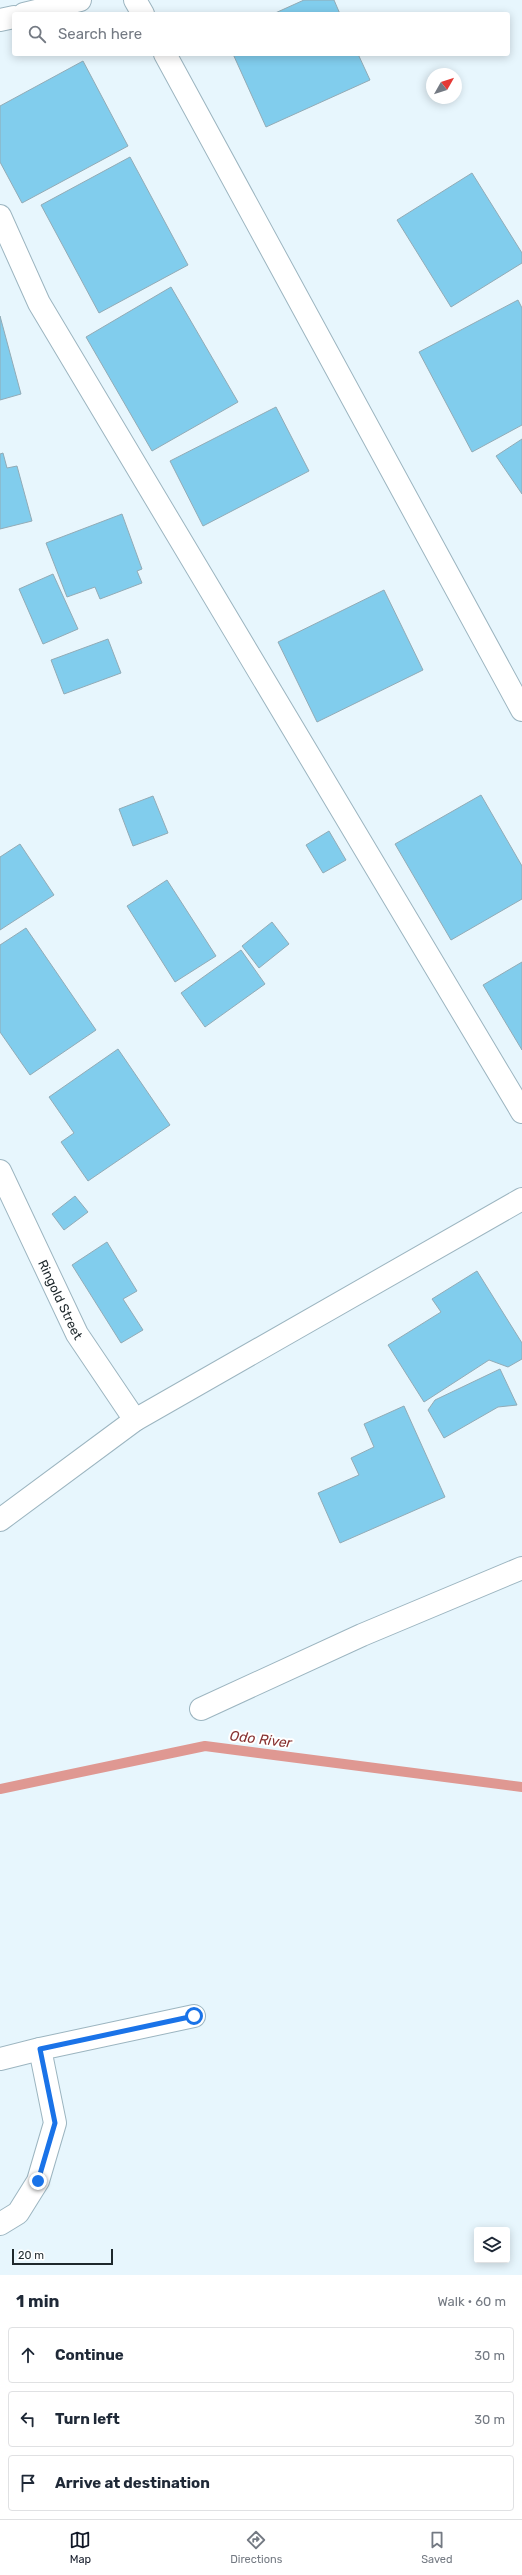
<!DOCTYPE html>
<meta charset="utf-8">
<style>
:root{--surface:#fff;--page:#f2f2f3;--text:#1f2937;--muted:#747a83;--line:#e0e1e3;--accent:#111827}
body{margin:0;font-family:Rubik,sans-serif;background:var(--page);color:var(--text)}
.controls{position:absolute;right:12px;bottom:12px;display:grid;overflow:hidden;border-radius:4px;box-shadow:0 2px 10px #0003}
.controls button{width:36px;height:36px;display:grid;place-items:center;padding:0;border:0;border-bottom:1px solid var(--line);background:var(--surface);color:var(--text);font:20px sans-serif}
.compass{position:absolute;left:426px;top:68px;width:36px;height:36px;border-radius:50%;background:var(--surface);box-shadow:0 2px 10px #0003;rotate:51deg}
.scale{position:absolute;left:12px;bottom:10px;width:101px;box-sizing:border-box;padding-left:4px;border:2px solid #1e282c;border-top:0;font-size:11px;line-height:14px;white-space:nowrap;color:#1e282c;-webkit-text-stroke:3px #fff;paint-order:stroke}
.stop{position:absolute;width:12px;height:12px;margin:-9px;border:3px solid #1a73e8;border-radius:50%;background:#fff}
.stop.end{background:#1a73e8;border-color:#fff;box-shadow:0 1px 4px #0008}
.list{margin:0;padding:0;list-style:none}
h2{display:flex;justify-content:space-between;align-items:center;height:52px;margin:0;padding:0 16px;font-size:17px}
h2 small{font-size:13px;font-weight:400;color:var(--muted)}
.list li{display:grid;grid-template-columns:26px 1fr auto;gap:12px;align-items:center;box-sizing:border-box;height:56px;margin:0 8px 8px;padding:0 8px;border:1px solid var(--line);border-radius:4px}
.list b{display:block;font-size:15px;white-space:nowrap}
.list em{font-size:13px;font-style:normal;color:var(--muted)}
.icon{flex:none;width:22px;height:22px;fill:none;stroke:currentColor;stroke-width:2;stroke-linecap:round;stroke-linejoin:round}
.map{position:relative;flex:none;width:522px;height:2275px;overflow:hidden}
.search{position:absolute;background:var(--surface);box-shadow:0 2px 10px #0003;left:12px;right:12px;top:12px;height:44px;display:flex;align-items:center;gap:10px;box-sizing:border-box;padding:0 14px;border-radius:4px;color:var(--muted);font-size:15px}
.sheet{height:244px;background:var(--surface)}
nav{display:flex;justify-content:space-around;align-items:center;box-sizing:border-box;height:56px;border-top:1px solid var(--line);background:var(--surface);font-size:11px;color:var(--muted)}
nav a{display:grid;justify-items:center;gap:2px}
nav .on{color:var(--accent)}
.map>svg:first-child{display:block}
</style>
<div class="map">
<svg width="522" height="2275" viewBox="0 0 522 2275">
<rect width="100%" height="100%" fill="#e7f6fd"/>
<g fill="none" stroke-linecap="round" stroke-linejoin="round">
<path stroke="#df9892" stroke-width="10" d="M0 1789 205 1746 522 1787"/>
</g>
<g fill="#81cded" stroke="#92abb6">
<path d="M304 0H334L340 14H273Z"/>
<path d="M233 54H358L370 80 266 127Z"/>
<path d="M83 61 128 146 22 203 0 162V106Z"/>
<path d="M130 157 188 265 99 313 41 205Z"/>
<path d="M472 173 522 253V263L451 307 397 220Z"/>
<path d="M171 287 238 402 152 451 86 337Z"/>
<path d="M518 300 522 308V425L472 452 419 352Z"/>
<path d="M0 316 21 394 0 400Z"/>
<path d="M276 407 309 471 203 526 170 461Z"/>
<path d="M522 439V494L496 456Z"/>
<path d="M3 453 7 468 17 466 32 521 0 529V454Z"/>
<path d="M122 514 142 569 137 571 142 583 100 599 95 587 67 597 46 543Z"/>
<path d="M53 574 78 629 43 644 19 589Z"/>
<path d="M384 590 423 670 317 722 278 642Z"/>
<path d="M108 639 121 673 64 694 51 660Z"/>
<path d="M481 795 522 866V899L451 940 395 844Z"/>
<path d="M153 796 168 833 133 846 119 809Z"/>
<path d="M329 831 346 860 323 873 306 845Z"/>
<path d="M20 844 54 895 0 930V857Z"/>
<path d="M167 880 216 956 175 982 127 906Z"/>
<path d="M272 922 289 944 259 968 242 946Z"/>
<path d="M26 928 96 1030 30 1075 0 1032V945Z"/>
<path d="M241 950 265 984 205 1027 181 993Z"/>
<path d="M522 962V1050L483 985Z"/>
<path d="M118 1049 170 1125 88 1181 61 1142 74 1133 49 1097Z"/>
<path d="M75 1196 88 1212 64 1230 52 1214Z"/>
<path d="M107 1242 137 1291 123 1299 143 1330 121 1343 72 1265Z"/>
<path d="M477 1271 522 1343V1359L508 1367 489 1360 424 1402 388 1345 441 1312 432 1299Z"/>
<path d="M500 1369 517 1405 498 1407 444 1438 428 1410 435 1400Z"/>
<path d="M404 1406 445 1497 340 1543 318 1493 359 1475 351 1458 374 1447 364 1424Z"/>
</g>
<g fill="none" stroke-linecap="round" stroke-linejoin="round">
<g stroke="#9cb5c0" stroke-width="24">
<g id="street">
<path d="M135 0 143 14"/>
<path d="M24 14 80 0"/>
<path d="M0 20 14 17"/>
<path d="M165 54 522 710"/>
<path d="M0 216 39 303 522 1112"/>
<path id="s1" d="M0 1171 77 1334 135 1420"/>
<path d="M0 1520 135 1420 522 1199"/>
<path d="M201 1709 362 1635 522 1568"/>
<path d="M0 2059 40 2049"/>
<path d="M0 2224 18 2213 38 2181 55 2123 40 2049 194 2016"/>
</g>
</g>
<use href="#street" stroke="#fff" stroke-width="22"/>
</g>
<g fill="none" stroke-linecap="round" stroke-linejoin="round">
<path stroke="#1a73e8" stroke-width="5" d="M38 2181 55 2123 40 2049 194 2016"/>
</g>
<g text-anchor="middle" stroke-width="4" stroke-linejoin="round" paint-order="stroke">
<g font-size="13" fill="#1e282c" stroke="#fff">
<text dy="5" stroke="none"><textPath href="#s1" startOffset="142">Ringold Street</textPath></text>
</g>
<g font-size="14" font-style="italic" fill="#873130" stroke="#fff">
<text transform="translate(261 1739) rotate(7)" y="5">Odo River</text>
</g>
</g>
</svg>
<div class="controls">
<button><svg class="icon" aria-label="layers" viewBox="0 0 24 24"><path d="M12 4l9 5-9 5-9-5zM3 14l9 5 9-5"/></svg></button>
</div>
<svg class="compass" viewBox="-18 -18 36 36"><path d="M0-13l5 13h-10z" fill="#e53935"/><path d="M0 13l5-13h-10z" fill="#747a83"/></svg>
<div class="scale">20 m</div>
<div class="stop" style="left:194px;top:2016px"></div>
<div class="stop end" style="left:38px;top:2181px"></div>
<div class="search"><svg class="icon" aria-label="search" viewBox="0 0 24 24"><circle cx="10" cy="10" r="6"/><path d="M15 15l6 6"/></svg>Search here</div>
</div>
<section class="sheet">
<h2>1 min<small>Walk · 60 m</small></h2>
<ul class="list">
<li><svg class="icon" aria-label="ahead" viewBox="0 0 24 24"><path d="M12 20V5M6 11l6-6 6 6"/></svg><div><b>Continue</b></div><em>30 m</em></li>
<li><svg class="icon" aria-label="left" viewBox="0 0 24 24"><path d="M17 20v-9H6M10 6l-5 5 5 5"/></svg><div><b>Turn left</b></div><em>30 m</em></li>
<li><svg class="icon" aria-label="arrive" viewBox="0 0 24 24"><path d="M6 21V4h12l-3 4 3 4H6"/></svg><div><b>Arrive at destination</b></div></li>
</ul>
</section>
<nav>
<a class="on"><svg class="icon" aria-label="map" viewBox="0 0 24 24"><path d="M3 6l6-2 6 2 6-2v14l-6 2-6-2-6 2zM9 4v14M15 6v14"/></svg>Map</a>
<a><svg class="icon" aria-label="directions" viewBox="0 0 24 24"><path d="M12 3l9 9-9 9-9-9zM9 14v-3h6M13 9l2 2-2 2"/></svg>Directions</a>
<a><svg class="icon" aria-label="saved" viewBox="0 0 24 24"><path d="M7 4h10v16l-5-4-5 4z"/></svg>Saved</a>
</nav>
